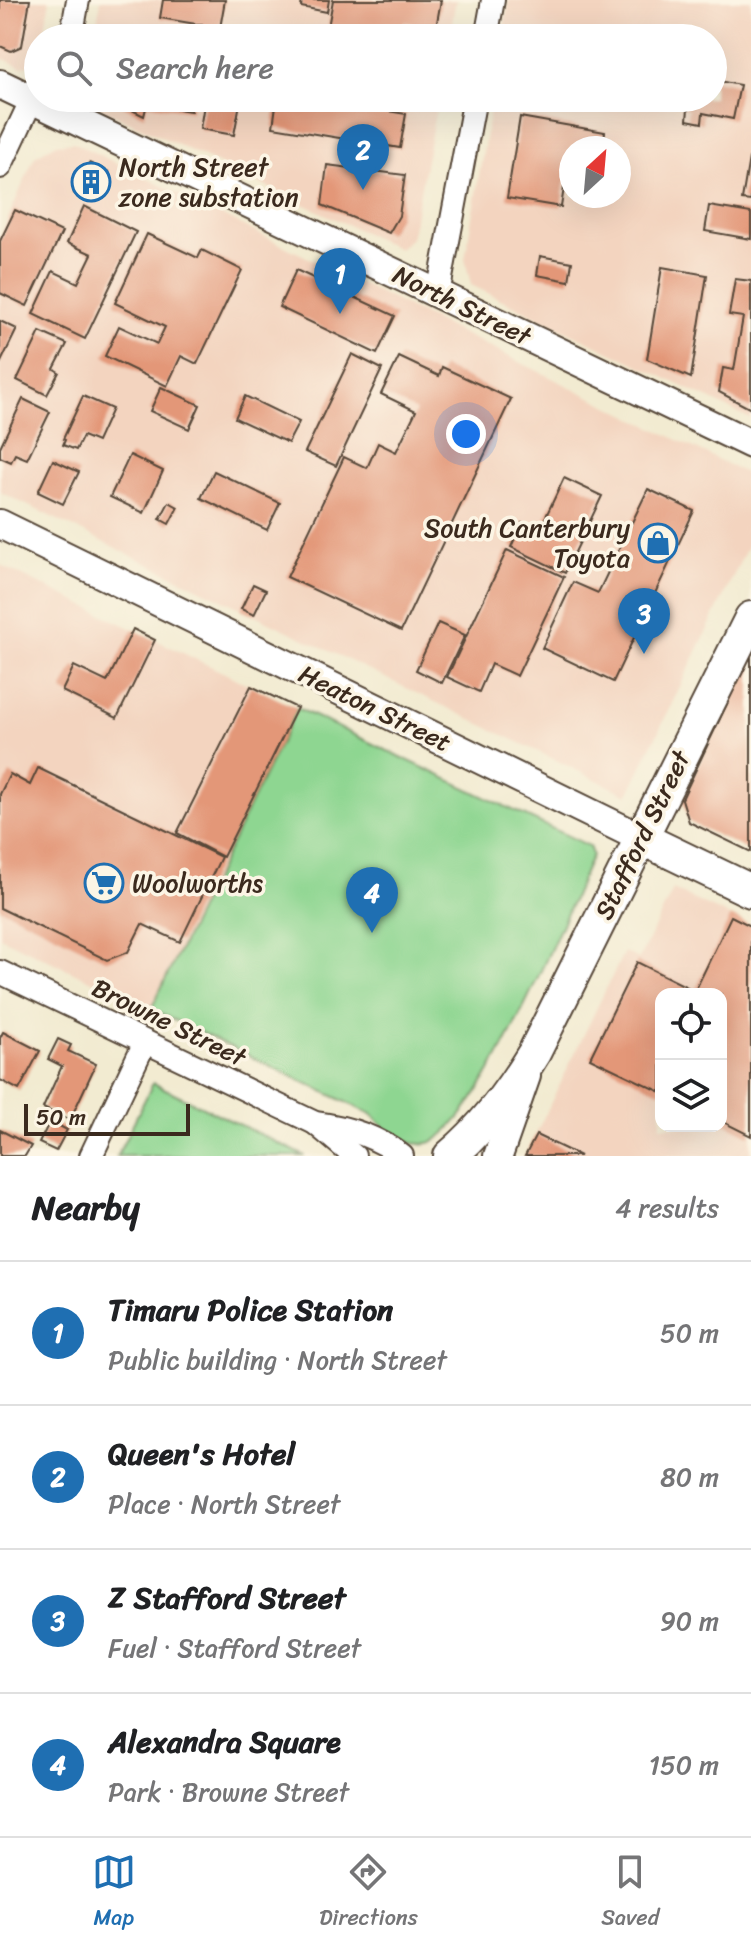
<!DOCTYPE html>
<meta charset="utf-8">
<style>
:root{--surface:#fff;--page:#f6f6f6;--text:#202124;--muted:#757577;--line:#e0e0e0;--accent:#1f6fb2}
body{margin:0;font-family:Sriracha,sans-serif;background:var(--page);color:var(--text)}
.controls{position:absolute;right:24px;bottom:24px;display:grid;overflow:hidden;border-radius:16px;box-shadow:0 8px 32px #0002}
.controls button{width:72px;height:72px;display:grid;place-items:center;padding:0;border:0;border-bottom:2px solid var(--line);background:var(--surface);color:var(--text);font:40px sans-serif}
.compass{position:absolute;left:559px;top:136px;width:72px;height:72px;border-radius:50%;background:var(--surface);box-shadow:0 8px 32px #0002;rotate:26deg}
.scale{position:absolute;left:24px;bottom:20px;width:166px;box-sizing:border-box;padding-left:8px;border:4px solid #3b2a1e;border-top:0;font-size:22px;line-height:28px;white-space:nowrap;color:#3b2a1e;-webkit-text-stroke:6px #fcf5e5;paint-order:stroke}
.you{position:absolute;left:466px;top:434px;width:28px;height:28px;margin:-20px;border:6px solid #fff;border-radius:50%;background:#1a73e8;box-shadow:0 0 0 12px #1a73e833}
.badge{display:grid;place-items:center;width:52px;height:52px;border-radius:50%;background:var(--accent);color:#fff;font-size:26px;font-weight:700}
.pin{position:absolute;translate:-50% -66px;filter:drop-shadow(0 2px 4px #0008)}
.pin::after{content:'';position:absolute;top:42px;width:28px;height:24px;background:inherit;clip-path:polygon(0 0,100% 0,50% 100%)}
.list{margin:0;padding:0;list-style:none}
h2{display:flex;justify-content:space-between;align-items:center;height:104px;margin:0;padding:0 32px;font-size:34px}
h2 small{font-size:26px;font-weight:400;color:var(--muted)}
.list li{display:grid;grid-template-columns:52px 1fr auto;gap:24px;align-items:center;box-sizing:border-box;height:144px;padding:0 32px;border-top:2px solid var(--line)}
.list b{display:block;font-size:30px;white-space:nowrap}
.list p{margin:0;font-size:26px;white-space:nowrap;color:var(--muted)}
.list em{font-size:26px;font-style:normal;color:var(--muted)}
.icon{flex:none;width:44px;height:44px;fill:none;stroke:currentColor;stroke-width:2;stroke-linecap:round;stroke-linejoin:round}
.map{position:relative;flex:none;width:751px;height:1156px;overflow:hidden}
.search{position:absolute;background:var(--surface);box-shadow:0 8px 32px #0002;left:24px;right:24px;top:24px;height:88px;display:flex;align-items:center;gap:20px;box-sizing:border-box;padding:0 28px;border-radius:44px;color:var(--muted);font-size:30px}
.sheet{height:680px;background:var(--surface)}
nav{display:flex;justify-content:space-around;align-items:center;box-sizing:border-box;height:112px;border-top:2px solid var(--line);background:var(--surface);font-size:22px;color:var(--muted)}
nav a{display:grid;justify-items:center;gap:4px}
nav .on{color:var(--accent)}
.map>svg:first-child{display:block}
</style>
<div class="map">
<svg width="751" height="1156" viewBox="0 0 751 1156">
<rect width="100%" height="100%" fill="#fcf5e5"/>
<filter id="ink" filterUnits="userSpaceOnUse"><feTurbulence type="fractalNoise" baseFrequency=".0125" numOctaves="2"/><feDisplacementMap in="SourceGraphic" scale="16" xChannelSelector="R" yChannelSelector="G"/><feConvolveMatrix kernelMatrix="1 2 1 2 8 2 1 2 1" color-interpolation-filters="sRGB"/></filter>
<filter id="wash" filterUnits="userSpaceOnUse"><feTurbulence type="fractalNoise" baseFrequency=".006" numOctaves="4" result="noise"/><feDisplacementMap in="SourceGraphic" scale="32" xChannelSelector="R" yChannelSelector="G"/><feGaussianBlur stdDeviation="1.8" result="paint"/><feColorMatrix in="noise" values="0 0 0 0 0 0 0 0 0 0 0 0 0 0 0 0 0 1.4 0 .05"/><feComposite in="paint" operator="in"/></filter>
<g filter="url(#wash)">
<rect width="100%" height="100%" fill="#f2ebd1"/>
<g fill="#f3d4bf" fill-rule="evenodd">
<path d="M0 0H50L43 38H38V63L21 67 0 57Z"/>
<path d="M101 0H456L449 38H94Z"/>
<path d="M509 0H751V419L471 285 465 259 492 98H713V38H502ZM571 148H619V196H571Z"/>
<path d="M83 98H438L411 238 399 249 83 100Z"/>
<path d="M73 142 751 476V539L628 795 0 492V237L35 156 55 144Z"/>
<path d="M0 565 297 708 151 1009 0 937Z"/>
<path d="M673 890 751 926V1156H525L624 952 639 959ZM661 994H721V1126H661Z"/>
</g>
<g fill="#8ed691" stroke="#648058" stroke-width="2">
<path d="M297 708 589 846 592 855C569 907 478 1132 428 1143 403 1148 387 1130 371 1114L151 1009Z"/>
<path d="M153 1083 305 1156H117Z"/>
</g>
<g id="blocks">
<g fill="#e39778">
<path d="M0 0H30L22 46 11 51 0 46Z"/>
<path d="M163 0H225L220 28 160 18Z"/>
<path d="M302 0H329L327 12 301 7Z"/>
<path d="M333 0H441L436 28 404 22 401 38H326Z"/>
<path d="M96 28 147 36 146 38H94Z"/>
<path d="M713 80 740 85 733 119 703 113 702 123 687 120 688 109 683 108 685 98H713Z"/>
<path d="M108 98H193L191 111 147 104 144 116Z"/>
<path d="M205 98H241L234 135 200 129Z"/>
<path d="M277 98H310L406 114 400 148 273 127Z"/>
<path d="M520 117 605 132 602 148H571V182L565 181 561 207 507 198Z"/>
<path d="M749 158H751V201L742 200Z"/>
<path d="M89 163 109 172 94 202 74 193Z"/>
<path d="M327 165 405 175 399 216 389 233 322 205Z"/>
<path d="M84 206 136 232 85 339 33 314 53 271 78 283 92 254 67 243Z"/>
<path d="M709 206 751 213V239L705 231Z"/>
<path d="M15 210 62 232 27 306 0 293V241Z"/>
<path d="M147 234 198 258 202 250 242 270 197 364 181 356 167 386 105 356 119 326 157 344 165 327 115 303Z"/>
<path d="M540 256 572 262 569 281 537 275Z"/>
<path d="M662 267 707 275 691 378 647 359Z"/>
<path d="M296 270 395 316 377 354 279 307Z"/>
<path d="M735 279 751 281V409L719 392 723 368 734 370 743 317 729 315Z"/>
<path d="M0 321 17 329 0 364Z"/>
<path d="M40 332 67 344 54 369 59 372 47 395 17 380Z"/>
<path d="M352 354 382 369 336 466 305 452Z"/>
<path d="M399 357 439 376 442 367 511 399 401 631 287 577 344 457 367 468 378 443 396 452 416 411 381 394Z"/>
<path d="M161 387 200 405 189 429 150 411Z"/>
<path d="M83 396 112 409 97 442 83 436 76 450 63 445 65 440 63 439Z"/>
<path d="M245 396 299 422 288 443 235 418Z"/>
<path d="M23 399 50 412 27 459 15 454 11 462 0 457V447Z"/>
<path d="M130 455 163 471 144 513 110 497Z"/>
<path d="M53 460 79 472 63 504 38 492Z"/>
<path d="M214 471 280 503 267 530 201 498Z"/>
<path d="M564 478 602 496 565 573 511 547 522 523 539 531Z"/>
<path d="M648 489 694 511 613 682 542 648 573 582 598 593Z"/>
<path d="M169 502 178 507 169 524 160 519Z"/>
<path d="M507 550 564 577 517 676 491 664 479 692 447 677Z"/>
<path d="M253 584 266 590 254 615 241 609Z"/>
<path d="M438 623 465 635 442 683 416 670Z"/>
<path d="M133 629 155 640 117 718 62 691 74 666 107 682Z"/>
<path d="M751 653V852L689 822 682 799Z"/>
<path d="M251 686 297 708 223 857 177 833Z"/>
<path d="M38 768 221 857 180 942 142 924 128 952 107 960 0 908V794L10 774 30 785Z"/>
<path d="M731 916 751 926V1136L721 1121V994H661V1092L590 1058 637 962 695 991Z"/>
<path d="M3 1032 40 1051 19 1090 0 1080V1038Z"/>
<path d="M58 1039 71 1045 68 1051 96 1064 70 1120 43 1108 62 1066 48 1059Z"/>
<path d="M50 1121 67 1130 56 1151 39 1143Z"/>
<path d="M0 1130 31 1146 25 1156H0Z"/>
<path d="M536 1135 580 1156H525Z"/>
</g>
</g>
</g>
<g filter="url(#ink)">
<use href="#blocks" fill-opacity="0" stroke="#564739" stroke-width="2"/>
<g fill="none" stroke-linecap="round" stroke-linejoin="round">
<g stroke="#564739" stroke-width="26">
<g id="minor">
<path d="M71 38 78 0"/>
<path d="M486 38 493 0"/>
<path d="M0 167 32 99"/>
<path d="M438 294 475 98"/>
<path d="M0 972 315 1123C346 1127 377 1136 402 1156"/>
<path d="M315 1123 354 1156"/>
<path d="M91 1156 145 1042"/>
</g>
</g>
<g stroke="#564739" stroke-width="32">
<g id="tertiary">
<path d="M0 84 751 444"/>
<path d="M0 524 641 838"/>
<path d="M498 1156 526 1076"/>
</g>
</g>
<g stroke="#564739" stroke-width="36">
<g id="secondary">
<path d="M641 838 751 891"/>
<path d="M450 1156C485 1127 511 1091 534 1053L751 618"/>
</g>
</g>
<use href="#minor" stroke="#fff" stroke-width="22"/>
<use href="#tertiary" stroke="#fff" stroke-width="28"/>
<use href="#secondary" stroke="#fff" stroke-width="32"/>
</g>
</g>
<defs>
<g id="building-ring" transform="scale(2)"><circle r="9.5" fill="#fcf5e5" stroke="#1f6fb2" stroke-width="1.5"/><path d="M-4-6H4V6H1V3H-1V6H-4ZM-2.5-4.3h1.7v1.8h-1.7ZM.8-4.3h1.7v1.8H.8ZM-2.5-1h1.7V.8h-1.7ZM.8-1h1.7V.8H.8Z" fill="#1f6fb2"/></g>
<g id="shop-ring" transform="scale(2)"><circle r="9.5" fill="#fcf5e5" stroke="#1f6fb2" stroke-width="1.5"/><path d="M-5-2.5h2.3a2.7 3.5 0 0 1 5.4 0H5L5.5 6h-11ZM-1.5-2.5h3a1.5 2.3 0 0 0-3 0Z" fill="#1f6fb2"/></g>
<g id="supermarket-ring" transform="scale(2)"><circle r="9.5" fill="#fcf5e5" stroke="#1f6fb2" stroke-width="1.5"/><path d="M-6-5.5h2.5l.6 2H6L4.5 2H-2.5L-4.4-4H-6ZM-1.5 3.2a1.3 1.3 0 1 0 .1 0ZM3 3.2a1.3 1.3 0 1 0 .1 0Z" fill="#1f6fb2"/></g>
</defs>
<g fill-rule="evenodd">
<use href="#building-ring" x="91" y="182"/>
<use href="#shop-ring" x="658" y="543"/>
<use href="#supermarket-ring" x="104" y="883"/>
</g>
<g text-anchor="middle" stroke-width="7" stroke-linejoin="round" paint-order="stroke">
<g font-size="26" fill="#3b2a1e" stroke="#fcf5e5" text-anchor="start">
<text x="119" y="176">North Street<tspan x="119" dy="30">zone substation</tspan></text>
<text x="630" y="537" text-anchor="end">South Canterbury<tspan x="630" dy="30">Toyota</tspan></text>
<text x="132" y="892">Woolworths</text>
</g>
<g font-size="26" fill="#3b2a1e" stroke="#fcf5e5">
<text transform="translate(462 305) rotate(26)" y="9">North Street</text>
<text transform="translate(375 708) rotate(26)" y="9">Heaton Street</text>
<text transform="translate(642 835) rotate(-64)" y="9">Stafford Street</text>
<text transform="translate(169 1022) rotate(26)" y="9">Browne Street</text>
</g>
</g>
</svg>
<div class="controls">
<button><svg class="icon" aria-label="locate" viewBox="0 0 24 24"><circle cx="12" cy="12" r="6"/><path d="M12 2v4M12 18v4M2 12h4M18 12h4"/></svg></button>
<button><svg class="icon" aria-label="layers" viewBox="0 0 24 24"><path d="M12 4l9 5-9 5-9-5zM3 14l9 5 9-5"/></svg></button>
</div>
<svg class="compass" viewBox="-18 -18 36 36"><path d="M0-13l5 13h-10z" fill="#e53935"/><path d="M0 13l5-13h-10z" fill="#757577"/></svg>
<div class="scale">50 m</div>
<div class="you"></div>
<div class="pin badge" style="left:340px;top:314px">1</div>
<div class="pin badge" style="left:363px;top:190px">2</div>
<div class="pin badge" style="left:644px;top:654px">3</div>
<div class="pin badge" style="left:372px;top:933px">4</div>
<div class="search"><svg class="icon" aria-label="search" viewBox="0 0 24 24"><circle cx="10" cy="10" r="6"/><path d="M15 15l6 6"/></svg>Search here</div>
</div>
<section class="sheet">
<h2>Nearby<small>4 results</small></h2>
<ul class="list">
<li><span class="badge">1</span><div><b>Timaru Police Station</b><p>Public building · North Street</p></div><em>50 m</em></li>
<li><span class="badge">2</span><div><b>Queen's Hotel</b><p>Place · North Street</p></div><em>80 m</em></li>
<li><span class="badge">3</span><div><b>Z Stafford Street</b><p>Fuel · Stafford Street</p></div><em>90 m</em></li>
<li><span class="badge">4</span><div><b>Alexandra Square</b><p>Park · Browne Street</p></div><em>150 m</em></li>
</ul>
</section>
<nav>
<a class="on"><svg class="icon" aria-label="map" viewBox="0 0 24 24"><path d="M3 6l6-2 6 2 6-2v14l-6 2-6-2-6 2zM9 4v14M15 6v14"/></svg>Map</a>
<a><svg class="icon" aria-label="directions" viewBox="0 0 24 24"><path d="M12 3l9 9-9 9-9-9zM9 14v-3h6M13 9l2 2-2 2"/></svg>Directions</a>
<a><svg class="icon" aria-label="saved" viewBox="0 0 24 24"><path d="M7 4h10v16l-5-4-5 4z"/></svg>Saved</a>
</nav>
